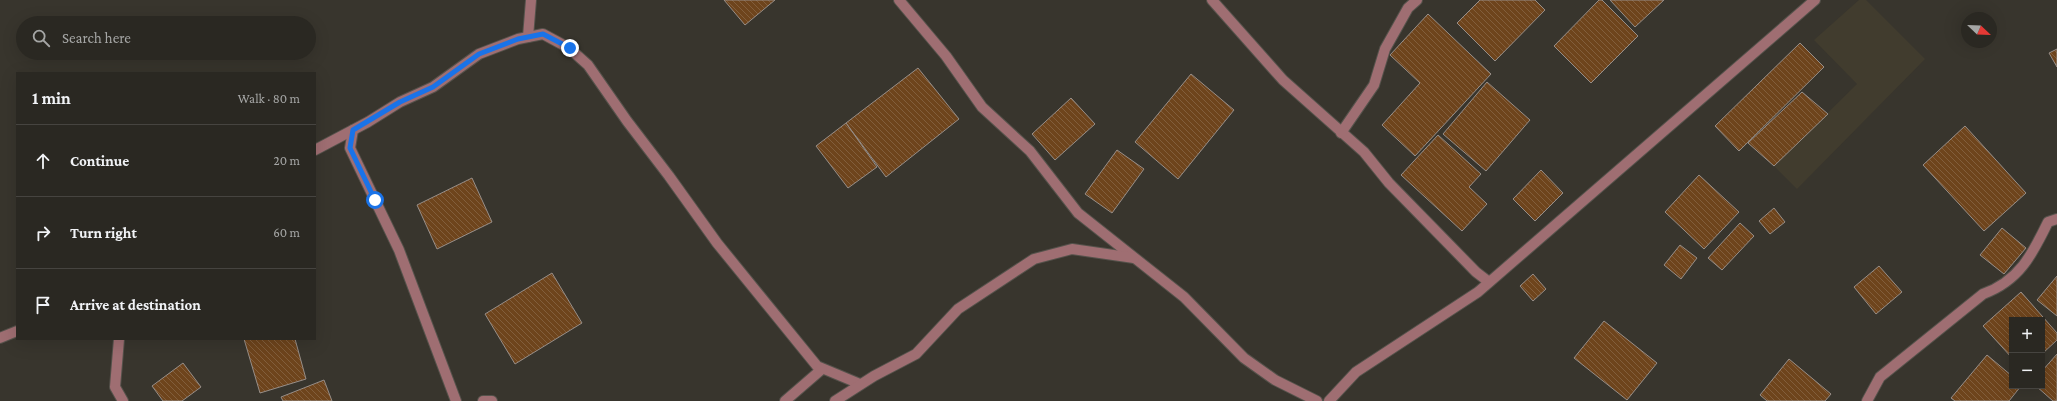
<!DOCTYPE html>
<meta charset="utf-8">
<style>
:root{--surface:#2a2822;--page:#32302a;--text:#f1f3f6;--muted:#a5a6a5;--line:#464440}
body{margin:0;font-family:"Crimson Pro",serif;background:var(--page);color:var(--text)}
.controls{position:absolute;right:12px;bottom:12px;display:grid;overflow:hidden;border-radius:0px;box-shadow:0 4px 16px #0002}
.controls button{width:36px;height:36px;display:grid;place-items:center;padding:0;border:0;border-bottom:1px solid var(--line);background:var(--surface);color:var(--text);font:20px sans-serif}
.compass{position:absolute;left:1961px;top:12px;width:36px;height:36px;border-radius:50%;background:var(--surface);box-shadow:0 4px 16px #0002;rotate:113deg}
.stop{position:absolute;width:12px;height:12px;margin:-9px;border:3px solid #1a73e8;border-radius:50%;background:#fff}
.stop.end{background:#1a73e8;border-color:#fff;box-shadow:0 1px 4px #0008}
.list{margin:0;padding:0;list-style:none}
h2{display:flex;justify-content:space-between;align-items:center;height:52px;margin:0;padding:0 16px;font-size:17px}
h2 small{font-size:13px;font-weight:400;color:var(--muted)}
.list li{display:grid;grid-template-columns:26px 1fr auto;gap:12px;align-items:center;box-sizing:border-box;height:72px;padding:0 16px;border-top:1px solid var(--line)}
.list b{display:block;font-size:15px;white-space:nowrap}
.list em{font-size:13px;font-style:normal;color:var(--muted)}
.icon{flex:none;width:22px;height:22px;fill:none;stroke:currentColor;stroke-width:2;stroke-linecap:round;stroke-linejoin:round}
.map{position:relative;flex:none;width:2057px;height:401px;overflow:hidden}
.search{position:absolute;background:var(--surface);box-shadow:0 4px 16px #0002;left:16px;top:16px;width:300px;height:44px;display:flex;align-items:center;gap:10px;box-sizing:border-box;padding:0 14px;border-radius:22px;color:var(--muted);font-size:15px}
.panel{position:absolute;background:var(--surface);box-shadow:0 4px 16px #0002;left:16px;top:72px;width:300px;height:268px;border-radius:0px}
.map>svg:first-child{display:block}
</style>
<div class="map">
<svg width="2057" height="401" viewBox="0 0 2057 401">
<defs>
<pattern id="building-back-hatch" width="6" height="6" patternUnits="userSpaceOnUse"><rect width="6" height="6" fill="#6e441c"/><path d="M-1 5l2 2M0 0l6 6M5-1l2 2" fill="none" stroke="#825e3c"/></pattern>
</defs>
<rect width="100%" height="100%" fill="#38352d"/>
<path fill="#413c2e" d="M1859 0H1866L1925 59 1797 189 1774 166 1857 84 1814 40Z"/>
<g fill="url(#building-back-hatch)" stroke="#978e88">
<path d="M724 0H775L745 25Z"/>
<path d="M1480 0H1535L1545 10 1495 61 1457 23Z"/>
<path d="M1599 0H1602L1638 36 1591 83 1554 46Z"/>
<path d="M1610 0H1664L1635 27Z"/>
<path d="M1428 14 1491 74 1415 156 1382 125 1420 83 1390 55Z"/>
<path d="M1800 43 1824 67 1739 151 1715 126Z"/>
<path d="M2057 49V67L2049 53Z"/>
<path d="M918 68 959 119 886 177 846 123Z"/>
<path d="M1191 74 1234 110 1178 179 1135 142Z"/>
<path d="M1487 82 1530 120 1486 171 1443 134Z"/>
<path d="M1802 92 1828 114 1774 166 1748 143Z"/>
<path d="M1071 98 1095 124 1055 160 1032 134Z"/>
<path d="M846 123 877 167 848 188 816 146Z"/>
<path d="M1965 126 2026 193 1984 231 1923 165Z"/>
<path d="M1438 135 1481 174 1469 187 1487 204 1462 231 1401 175Z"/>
<path d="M1117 150 1144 169 1112 213 1085 194Z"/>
<path d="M1541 170 1563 193 1535 221 1513 199Z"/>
<path d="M1699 175 1739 212 1704 249 1665 212Z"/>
<path d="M472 178 492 222 437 249 417 205Z"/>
<path d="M1774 208 1785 222 1770 234 1759 221Z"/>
<path d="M1740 223 1754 236 1722 270 1708 258Z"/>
<path d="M2002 228 2026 248 2004 274 1980 255Z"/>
<path d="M1680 245 1697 258 1681 279 1664 265Z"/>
<path d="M1879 266 1902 292 1876 314 1854 287Z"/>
<path d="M552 273 582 323 515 364 485 314Z"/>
<path d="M1533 274 1546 289 1533 301 1520 286Z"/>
<path d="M2057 276V316L2037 300Z"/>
<path d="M2021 292 2057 333V340L2042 354V320H2012V358L1983 326Z"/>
<path d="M1604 321 1657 363 1627 400 1574 358Z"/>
<path d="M244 339H295L306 379 260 393Z"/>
<path d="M2057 354V401H2053L2036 386H2042V371Z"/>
<path d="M1987 355 2012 376V386H2021L2009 401H1955L1951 398Z"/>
<path d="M1789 359 1831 394 1825 401H1767L1760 395Z"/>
<path d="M183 363 201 387 182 401H163L152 386Z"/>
<path d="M324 380 332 401H283L281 397Z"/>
</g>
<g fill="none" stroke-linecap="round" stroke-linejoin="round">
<g stroke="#55524b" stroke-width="12">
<g id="minor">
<path d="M899 0 946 56 982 107 1030 151 1078 213 1184 297 1244 358 1275 380 1317 401"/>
<path d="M1212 0 1283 80 1364 152 1389 183 1476 272 1489 282"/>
<path d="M528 37 531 0"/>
<path d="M353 130 350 148 399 250 456 401"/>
<path d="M1341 133 1374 85 1385 49 1408 8 1417 0"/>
<path d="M315 150 368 122 400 102 433 87 479 54 518 39 543 34 569 48 588 65 627 121 669 176 717 243 817 366 860 384"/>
<path d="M0 338 17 331"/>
<path d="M119 339 115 387 123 401"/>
<path d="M483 401H492"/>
<path d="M785 401 822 369"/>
<path d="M835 401 874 376 916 354 958 309 1034 259 1072 249 1134 258"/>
<path d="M1329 401 1356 372 1478 292 1815 0"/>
<path d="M1867 401 1880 377 1983 294C2019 281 2032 255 2048 222L2057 219"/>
</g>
</g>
<use href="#minor" stroke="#9f6e72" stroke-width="10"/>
</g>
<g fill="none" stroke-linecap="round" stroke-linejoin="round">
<path stroke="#1a73e8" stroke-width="5" d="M375 200 350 148 353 130 400 102 433 87 479 54 518 39 543 34 570 48"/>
</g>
</svg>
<div class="controls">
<button>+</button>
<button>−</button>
</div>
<svg class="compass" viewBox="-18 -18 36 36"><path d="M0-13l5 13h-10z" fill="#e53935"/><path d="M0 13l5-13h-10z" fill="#a5a6a5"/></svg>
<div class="stop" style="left:375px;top:200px"></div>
<div class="stop end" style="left:570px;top:48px"></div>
<div class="search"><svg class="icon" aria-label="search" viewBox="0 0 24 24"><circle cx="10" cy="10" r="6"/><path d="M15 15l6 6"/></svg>Search here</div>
<section class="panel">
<h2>1 min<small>Walk · 80 m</small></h2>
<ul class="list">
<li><svg class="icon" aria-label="ahead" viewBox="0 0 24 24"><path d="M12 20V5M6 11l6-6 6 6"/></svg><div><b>Continue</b></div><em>20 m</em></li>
<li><svg class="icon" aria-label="right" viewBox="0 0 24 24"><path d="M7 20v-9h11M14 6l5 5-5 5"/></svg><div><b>Turn right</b></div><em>60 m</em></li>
<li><svg class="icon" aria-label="arrive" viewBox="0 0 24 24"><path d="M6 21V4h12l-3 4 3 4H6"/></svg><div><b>Arrive at destination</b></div></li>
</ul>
</section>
</div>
